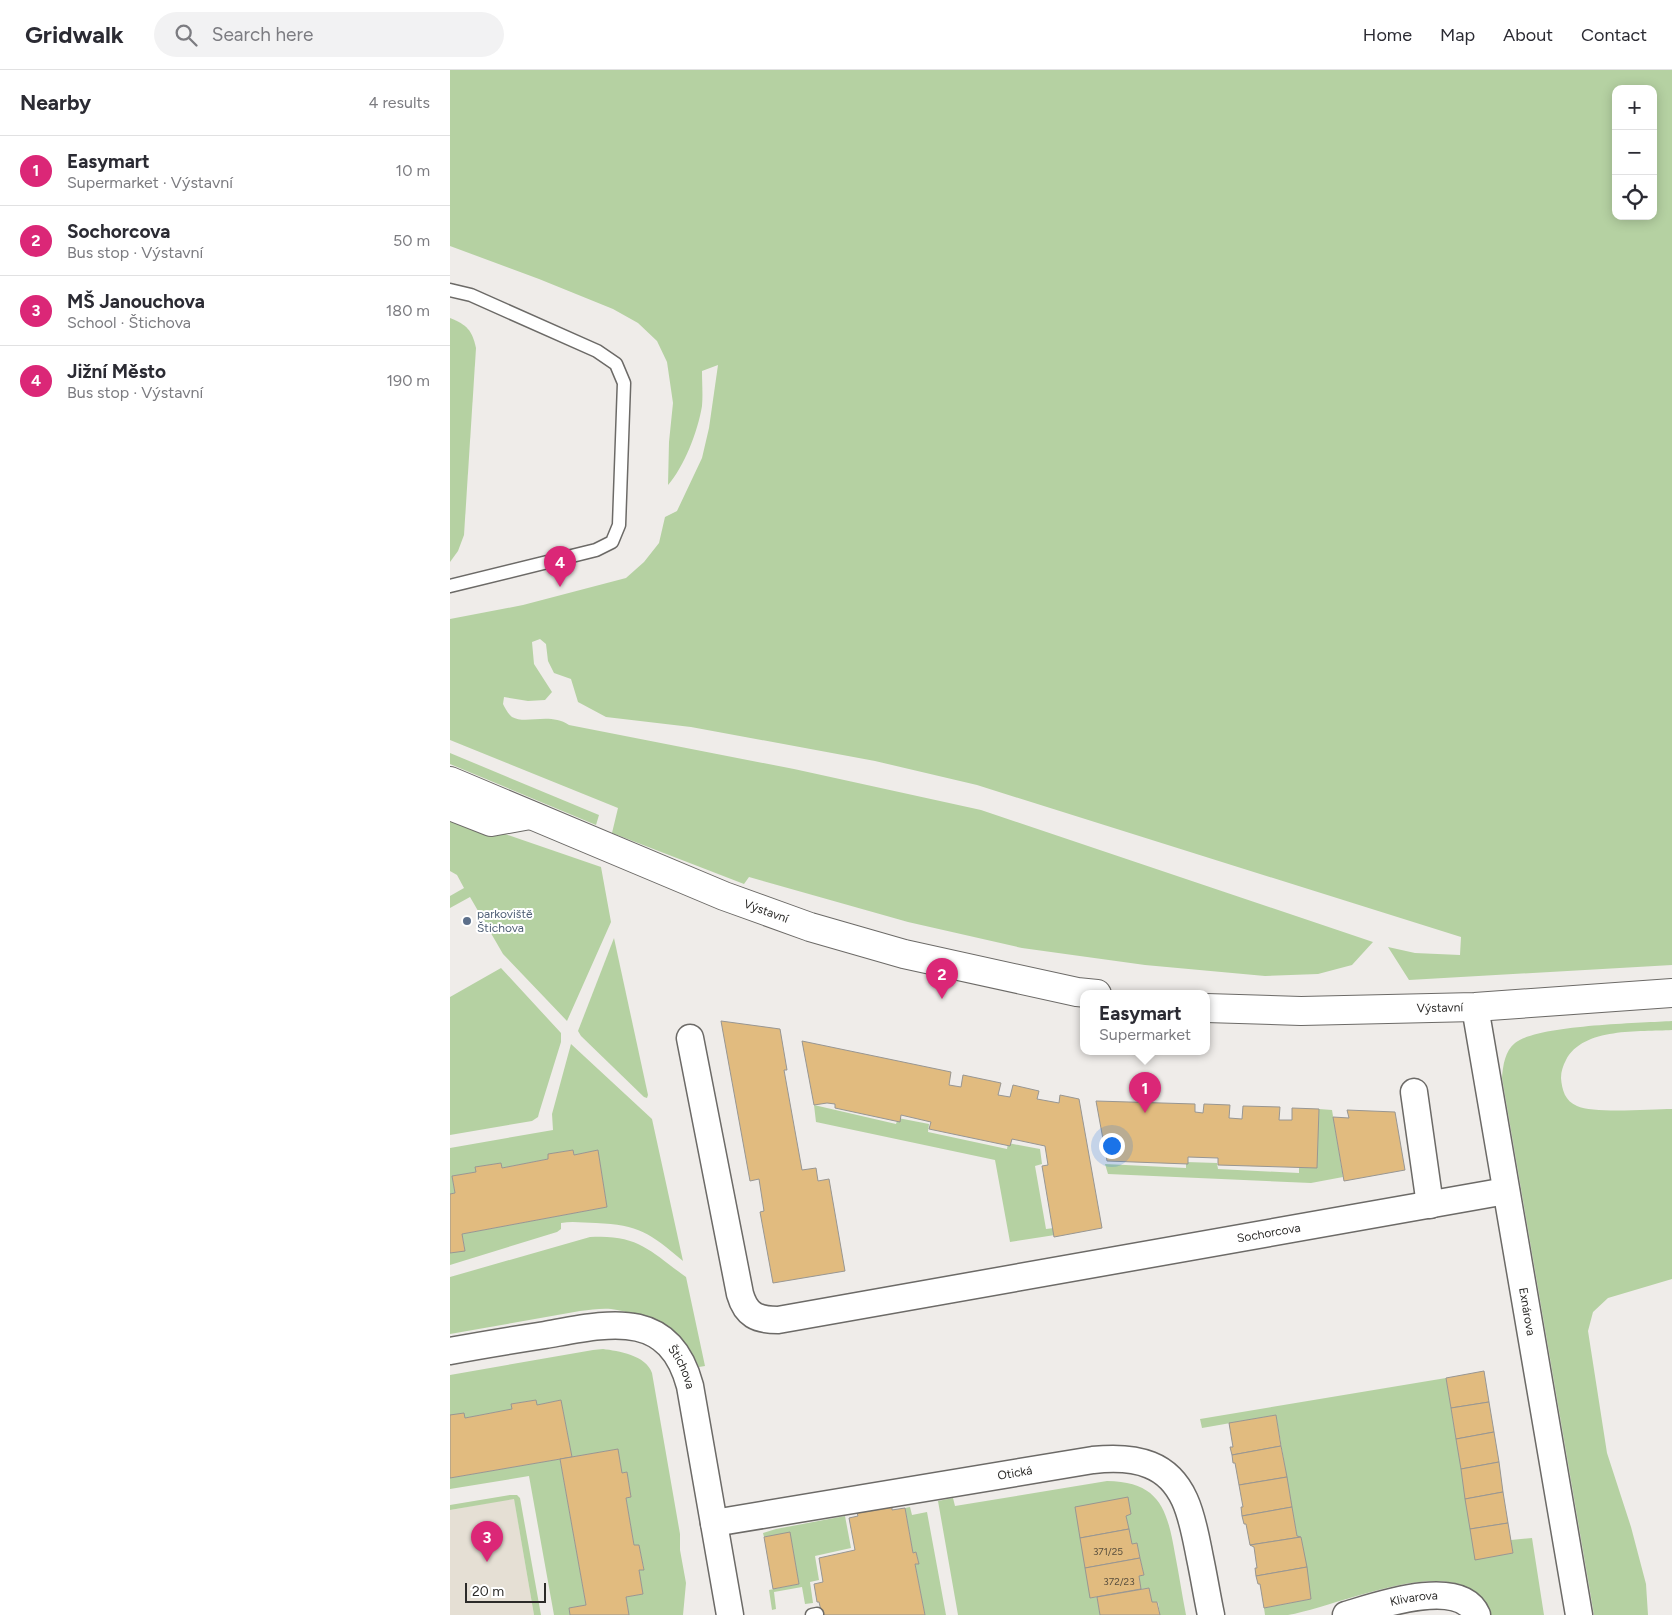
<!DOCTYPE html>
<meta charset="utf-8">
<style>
:root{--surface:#fff;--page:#f2f2f3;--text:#2b2b33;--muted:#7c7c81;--line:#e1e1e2;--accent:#db2777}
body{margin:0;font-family:Figtree,sans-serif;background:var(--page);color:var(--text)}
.controls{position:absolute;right:15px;top:15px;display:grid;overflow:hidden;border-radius:10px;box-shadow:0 2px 12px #0003}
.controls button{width:45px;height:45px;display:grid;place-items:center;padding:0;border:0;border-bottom:1px solid var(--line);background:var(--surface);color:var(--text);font:25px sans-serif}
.scale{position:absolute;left:15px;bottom:12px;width:81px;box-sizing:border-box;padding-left:5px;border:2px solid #2c2b29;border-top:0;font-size:14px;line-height:18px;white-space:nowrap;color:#2c2b29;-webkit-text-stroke:4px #fff;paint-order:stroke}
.you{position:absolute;left:661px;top:1075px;width:18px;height:18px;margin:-12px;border:4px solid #fff;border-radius:50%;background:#1a73e8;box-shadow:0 0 0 8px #1a73e833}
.badge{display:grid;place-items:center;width:32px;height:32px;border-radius:50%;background:var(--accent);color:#fff;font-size:16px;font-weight:700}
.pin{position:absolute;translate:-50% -41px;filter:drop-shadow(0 1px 2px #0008)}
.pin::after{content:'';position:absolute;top:26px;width:18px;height:15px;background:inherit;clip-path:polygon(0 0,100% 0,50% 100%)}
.popup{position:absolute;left:630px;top:920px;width:130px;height:65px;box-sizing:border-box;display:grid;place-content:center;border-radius:10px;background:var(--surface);filter:drop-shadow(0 1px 4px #0005);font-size:16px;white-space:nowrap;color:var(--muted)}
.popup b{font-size:19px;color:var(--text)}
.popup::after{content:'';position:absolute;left:50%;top:100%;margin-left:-10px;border:10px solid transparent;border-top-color:var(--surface)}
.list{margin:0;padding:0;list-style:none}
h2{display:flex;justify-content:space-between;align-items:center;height:65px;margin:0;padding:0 20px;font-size:21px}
h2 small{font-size:16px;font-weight:400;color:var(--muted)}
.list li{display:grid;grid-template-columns:32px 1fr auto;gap:15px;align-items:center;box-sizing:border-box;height:70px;padding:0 20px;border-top:1px solid var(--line)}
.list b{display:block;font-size:19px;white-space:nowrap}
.list p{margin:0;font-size:16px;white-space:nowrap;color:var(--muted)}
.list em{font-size:16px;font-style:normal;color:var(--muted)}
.icon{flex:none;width:28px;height:28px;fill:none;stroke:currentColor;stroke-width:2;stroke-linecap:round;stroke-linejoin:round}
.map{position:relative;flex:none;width:1222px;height:1545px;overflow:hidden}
header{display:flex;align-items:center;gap:30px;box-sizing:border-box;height:70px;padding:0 25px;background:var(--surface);border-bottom:1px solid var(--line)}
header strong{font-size:24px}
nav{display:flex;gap:28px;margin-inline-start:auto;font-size:18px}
.search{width:350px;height:45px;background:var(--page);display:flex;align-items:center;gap:12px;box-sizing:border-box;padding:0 18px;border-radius:28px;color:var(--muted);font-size:19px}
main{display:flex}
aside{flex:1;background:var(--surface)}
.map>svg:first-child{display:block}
</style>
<header>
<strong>Gridwalk</strong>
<div class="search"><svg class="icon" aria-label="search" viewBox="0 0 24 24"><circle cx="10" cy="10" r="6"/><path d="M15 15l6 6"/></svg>Search here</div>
<nav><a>Home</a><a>Map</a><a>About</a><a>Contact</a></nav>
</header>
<main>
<aside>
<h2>Nearby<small>4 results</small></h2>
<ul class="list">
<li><span class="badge">1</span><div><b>Easymart</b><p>Supermarket · Výstavní</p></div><em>10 m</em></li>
<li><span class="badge">2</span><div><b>Sochorcova</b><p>Bus stop · Výstavní</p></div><em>50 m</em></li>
<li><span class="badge">3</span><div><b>MŠ Janouchova</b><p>School · Štichova</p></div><em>180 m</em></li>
<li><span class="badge">4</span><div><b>Jižní Město</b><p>Bus stop · Výstavní</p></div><em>190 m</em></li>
</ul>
</aside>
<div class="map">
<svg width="1222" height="1545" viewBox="0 0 1222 1545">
<rect width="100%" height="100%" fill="#efece9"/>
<path fill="#e5dfd4" d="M64 1428 84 1545H0V1440Z"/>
<g fill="#b5d1a2" fill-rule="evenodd">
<path d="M0 0H1222V895L959 910 938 877 965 883 1010 885 1011 867 527 715 425 691 241 657 156 647 128 632 121 609 104 603 98 591 96 574 90 569 82 572 84 594 102 622 95 630 78 631 54 627 53 634C55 638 58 644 62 647 76 655 99 642 119 655L344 699 531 740 923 872 902 895 868 904 815 906 695 895 572 878 458 852 299 807 294 814 162 763 168 738 0 670V549L73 535 176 508 194 492 209 473 215 447 227 441 252 388 259 358 268 295 252 301C252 312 253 325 252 336 248 361 234 397 218 415L219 372 223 333 217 292 207 271 188 253 163 239 89 209 0 176ZM1166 19H1203V146H1166Z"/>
<path d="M0 248C17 255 22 260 26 278L14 465 8 481 0 492Z"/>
<path d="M0 683 149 745 146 755 0 694Z"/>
<path d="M0 745 151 797 161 852 117 951 53 884 20 827 0 838V826L14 818 7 805 0 801Z"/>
<path d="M164 868 198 1025 197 1028 194 1027 131 966 128 961Z"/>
<path d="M51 898 111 963V972L89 1043 88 1047 82 1051 0 1065V927Z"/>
<path d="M1222 951V960C1190 962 1133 957 1116 990 1113 996 1111 1001 1111 1008 1112 1020 1115 1031 1127 1036 1144 1044 1201 1039 1222 1039V1209L1158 1228 1143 1242 1138 1261 1157 1383 1181 1457 1196 1514 1198 1545H1144L1052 1008C1053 995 1055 981 1065 973 1087 955 1190 953 1222 951Z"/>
<path d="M121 974 202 1049 233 1191C200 1163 189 1155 146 1153 134 1153 123 1151 111 1153V1159L107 1162 0 1195V1183L15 1180 12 1164 157 1137 148 1080 124 1085 123 1080 98 1084V1089L52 1098 51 1093 26 1097V1102L2 1106 5 1123 0 1124V1078L103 1060 102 1044Z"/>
<path d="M364 1035 446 1054 448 1048 479 1054 478 1062 557 1079 558 1073 590 1079 592 1094 585 1096 596 1159 604 1158 605 1165 560 1172 545 1090 366 1052Z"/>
<path d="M869 1039 882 1040 893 1107 861 1113 658 1104 655 1094 736 1098V1092L767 1093 768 1099 849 1103V1097H866Z"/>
<path d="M140 1167C188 1164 200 1181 236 1207L255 1296 249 1297C237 1266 193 1243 161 1239 151 1238 141 1240 130 1241L0 1264V1207Z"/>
<path d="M153 1279C168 1281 196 1285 202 1303L230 1464V1480L236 1513 233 1545H179L176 1527 193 1524 189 1500 194 1499 189 1475H184L176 1428 181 1427 177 1402 172 1403 168 1379 122 1387 111 1330 87 1335 86 1330 61 1334 62 1339 15 1348 0 1345V1305L143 1280Z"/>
<path d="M996 1308 1026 1489 1063 1483 1061 1470 1082 1468 1094 1545H1039C1034 1537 1030 1526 1021 1520 981 1492 884 1537 838 1545 831 1545 823 1545 815 1545L814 1538 861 1529 851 1466H847L826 1345 752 1358 750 1349Z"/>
<path d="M110 1389 136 1535 119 1538 120 1545H104L79 1406 0 1419V1408Z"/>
<path d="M657 1411C709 1412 717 1438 725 1484 729 1504 732 1525 736 1545H710L708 1532H702L699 1518 691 1519 689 1506 694 1505 687 1474H682L676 1446 681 1444 678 1428 640 1528 647 1527 650 1545H508L488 1431 503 1428 505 1436Z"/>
<path d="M60 1425H67L70 1428 91 1545H84L64 1429 0 1440V1435Z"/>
<path d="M460 1437 462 1445 477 1442 496 1545H475L465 1494 469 1493 466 1482 463 1483 455 1438Z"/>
<path d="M395 1446 401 1478 365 1486 369 1510 360 1512 363 1533 355 1534 352 1517 324 1522 326 1539 322 1540 319 1520 349 1514 340 1463 314 1467 313 1463 326 1459Z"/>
</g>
<g fill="#e1bb7f" stroke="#989692">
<path d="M271 951 330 959 337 1000H334L352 1100 366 1098 368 1111 379 1109 395 1201 323 1213 310 1142 314 1141 309 1109 300 1111Z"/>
<path d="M352 971 501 1002 499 1015 511 1017 513 1005 551 1013 548 1025 560 1027 563 1015 589 1021 587 1029 609 1033 610 1025 629 1029 652 1158 604 1167 592 1096 598 1095 595 1076 562 1069 560 1076 479 1059 481 1052 451 1045 450 1052 385 1038V1034L377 1033 364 1035Z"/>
<path d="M646 1031 745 1034V1042L753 1043 754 1034 780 1035 779 1048 792 1049 793 1036 830 1037 829 1050H842V1038L869 1039 867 1098 768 1095V1088L738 1087V1094L657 1091Z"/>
<path d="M897 1040 945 1042 955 1100 894 1111 883 1047 899 1048Z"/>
<path d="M123 1080 124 1085 148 1080 157 1137 12 1164 15 1181 0 1183V1124L5 1123 2 1106 26 1102 25 1097 51 1093 52 1098 98 1089V1084Z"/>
<path d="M1034 1301 1039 1332 1001 1338 996 1308Z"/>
<path d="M86 1330 87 1335 111 1330 122 1387 0 1408V1345L14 1343 15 1348 62 1339 61 1334Z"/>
<path d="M1039 1332 1044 1362 1006 1369 1001 1338Z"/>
<path d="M826 1345 831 1376 782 1385 780 1377H783L779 1353Z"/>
<path d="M1044 1362 1049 1392 1011 1399 1006 1369Z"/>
<path d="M831 1376 837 1407 789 1415 785 1393H783L782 1385Z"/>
<path d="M168 1379 172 1403 177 1402 181 1427 176 1428 184 1475H189L194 1500H189L193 1524 176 1527 179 1545H120L119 1538 136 1535 110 1389Z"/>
<path d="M1049 1392 1053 1422 1015 1429 1011 1399Z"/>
<path d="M837 1407 842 1437 792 1446 791 1437H793L789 1415Z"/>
<path d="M1053 1422 1058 1453 1020 1459 1015 1429Z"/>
<path d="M678 1427 681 1444 676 1446 679 1459 630 1468 625 1437Z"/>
<path d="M442 1437V1440L455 1438 463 1483 466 1482 469 1494H465L475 1545H372L369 1532H367L364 1514 373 1512 369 1488 405 1480 399 1448 408 1446 407 1443Z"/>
<path d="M842 1437 847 1466 851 1467 800 1475 796 1454H794L792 1446Z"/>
<path d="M1058 1453 1063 1483 1025 1490 1020 1459Z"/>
<path d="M679 1459 682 1474 687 1473 690 1488 635 1498 630 1468Z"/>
<path d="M340 1462 349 1514 323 1519 314 1467Z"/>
<path d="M851 1467 857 1497 806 1506 805 1498H807L804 1477 800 1475Z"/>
<path d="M690 1488 694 1505 689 1506 691 1519 640 1528 635 1498Z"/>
<path d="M857 1497 861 1529 814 1538 810 1514H808L806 1506Z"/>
<path d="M699 1518 702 1532H707L710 1545H650L647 1527Z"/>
</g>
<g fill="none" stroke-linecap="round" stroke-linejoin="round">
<g stroke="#6c6a67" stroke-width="15">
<g id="service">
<path d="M0 220 21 225 147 281 166 294 174 313 169 455 162 472 146 480 0 516"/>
<path d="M362 1545 367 1544"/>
</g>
</g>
<g stroke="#6c6a67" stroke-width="29">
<g id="minor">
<path id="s1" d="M1025 937 1129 1545"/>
<path id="s2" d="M240 968 290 1224C296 1245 307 1250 328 1250L1056 1121"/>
<path d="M964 1022 980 1135"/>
<path id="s3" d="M0 1281C32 1275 63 1270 95 1265 157 1254 219 1237 240 1316L280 1545"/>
<path id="s4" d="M264 1453 643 1390C662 1388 683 1388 700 1395 738 1410 743 1454 750 1488 754 1507 757 1526 761 1545"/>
<path id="s5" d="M896 1545C926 1536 1010 1506 1027 1545"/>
</g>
</g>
<g stroke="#6c6a67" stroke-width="30">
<g id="secondary">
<path id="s6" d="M0 711 274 826 360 857 454 884 627 922 647 924"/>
<path d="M0 736 41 752 80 745"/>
<path id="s7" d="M756 938 851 941 1025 937 1222 923"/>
</g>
</g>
<use href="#service" stroke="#fff" stroke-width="12"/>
<use href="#minor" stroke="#fff" stroke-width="26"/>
<use href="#secondary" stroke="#fff" stroke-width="28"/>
</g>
<circle fill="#5c6f8a" stroke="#fff" stroke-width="2" cx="17" cy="851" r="5"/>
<g text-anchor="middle" stroke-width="4" stroke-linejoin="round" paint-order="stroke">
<g font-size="10" fill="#594f3e">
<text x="658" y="1485">371/25</text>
<text x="669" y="1515">372/23</text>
</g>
<g font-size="12" fill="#2c2b29" stroke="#fff">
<text dy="4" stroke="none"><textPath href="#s6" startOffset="342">Výstavní</textPath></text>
<text dy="4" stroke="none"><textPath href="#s7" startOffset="234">Výstavní</textPath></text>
<text dy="4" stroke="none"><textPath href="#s2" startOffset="810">Sochorcova</textPath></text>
<text dy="4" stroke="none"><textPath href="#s1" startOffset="309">Exnárova</textPath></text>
<text dy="4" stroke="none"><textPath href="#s3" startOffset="252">Štichova</textPath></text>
<text dy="4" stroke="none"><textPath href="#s4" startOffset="305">Otická</textPath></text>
<text dy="4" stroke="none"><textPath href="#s5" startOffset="70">Klivarova</textPath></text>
</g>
<g font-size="12" fill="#4e5e75" stroke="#fff" text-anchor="start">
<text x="27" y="848">parkoviště<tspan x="27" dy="14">Štichova</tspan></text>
</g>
</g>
</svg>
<div class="controls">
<button>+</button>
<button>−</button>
<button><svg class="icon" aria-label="locate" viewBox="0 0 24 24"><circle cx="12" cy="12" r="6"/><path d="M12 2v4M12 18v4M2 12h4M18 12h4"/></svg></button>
</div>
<div class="scale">20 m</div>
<div class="you"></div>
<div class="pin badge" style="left:695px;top:1043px">1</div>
<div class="popup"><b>Easymart</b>Supermarket</div>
<div class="pin badge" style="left:492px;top:929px">2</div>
<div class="pin badge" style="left:37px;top:1492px">3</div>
<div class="pin badge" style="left:110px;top:517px">4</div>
</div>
</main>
